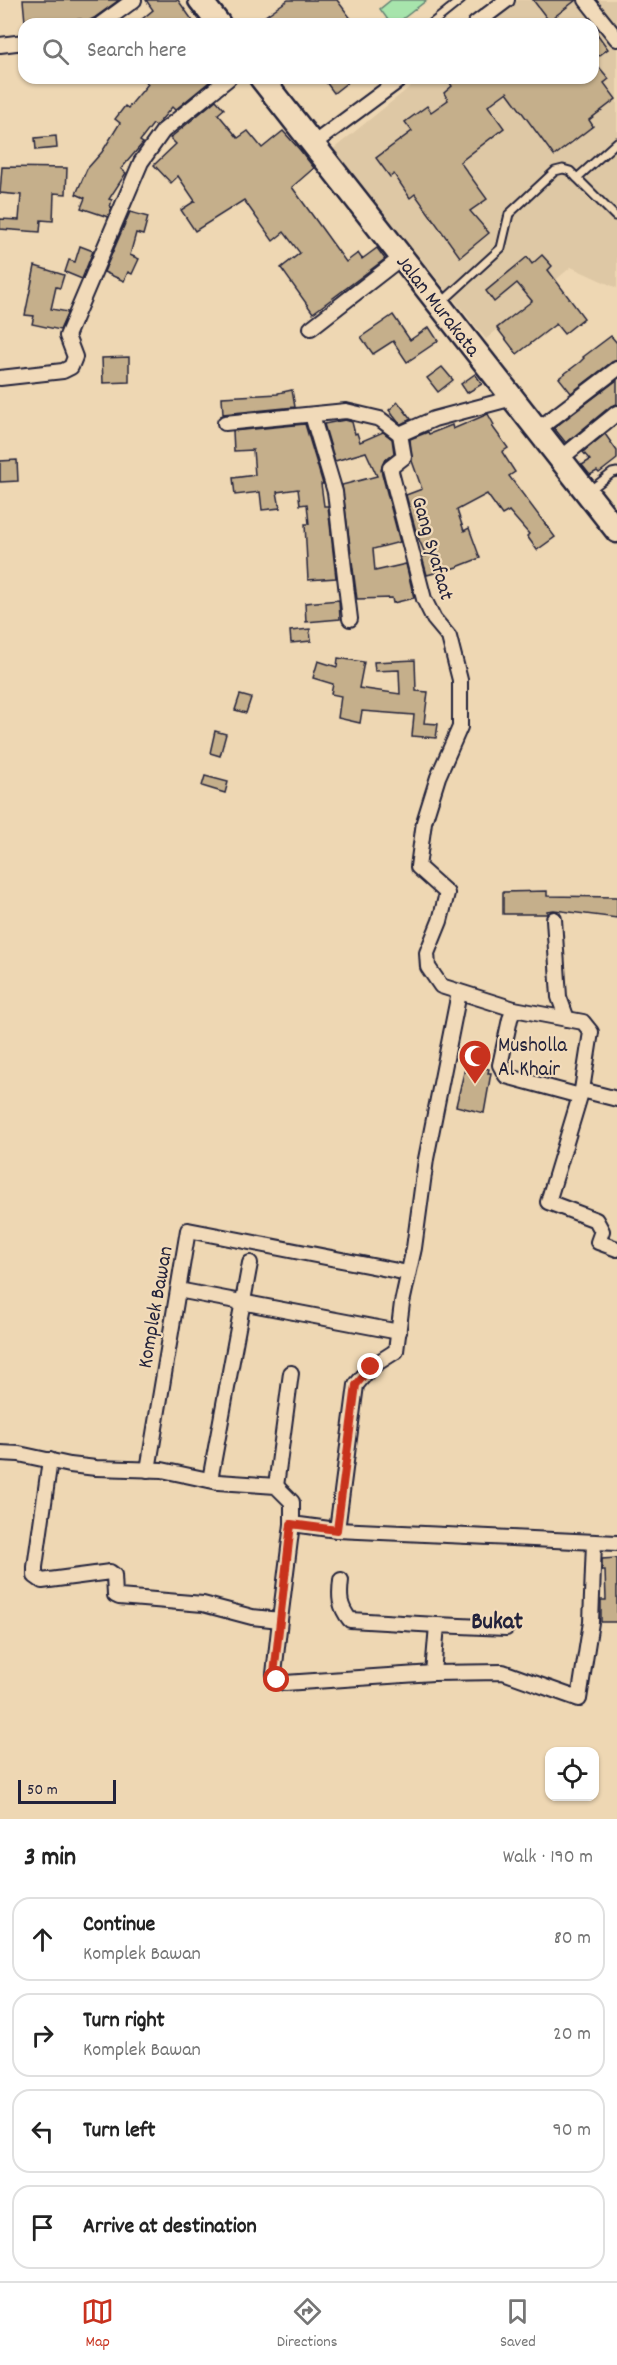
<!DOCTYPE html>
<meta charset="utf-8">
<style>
:root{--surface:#fff;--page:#f2f2f2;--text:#222;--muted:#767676;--line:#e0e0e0;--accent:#c8321e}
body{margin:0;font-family:Dekko,sans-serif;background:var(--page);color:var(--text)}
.controls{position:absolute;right:18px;bottom:18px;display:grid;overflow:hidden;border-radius:12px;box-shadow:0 2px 4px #0004}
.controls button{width:54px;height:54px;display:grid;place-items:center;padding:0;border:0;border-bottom:2px solid var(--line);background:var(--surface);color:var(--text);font:30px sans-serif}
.scale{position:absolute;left:18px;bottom:15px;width:98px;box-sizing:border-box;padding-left:6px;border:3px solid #22223b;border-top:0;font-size:16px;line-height:21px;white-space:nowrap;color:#22223b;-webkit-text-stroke:4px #f1dab9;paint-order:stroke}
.stop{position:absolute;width:18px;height:18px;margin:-14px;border:4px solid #c8321e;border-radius:50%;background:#fff}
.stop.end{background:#c8321e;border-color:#fff;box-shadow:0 2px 6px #0008}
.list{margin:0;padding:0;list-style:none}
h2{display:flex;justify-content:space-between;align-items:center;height:78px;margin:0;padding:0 24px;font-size:26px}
h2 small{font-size:20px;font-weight:400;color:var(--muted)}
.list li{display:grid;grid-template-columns:39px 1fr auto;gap:18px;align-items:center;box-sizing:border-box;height:84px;margin:0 12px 12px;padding:0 12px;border:2px solid var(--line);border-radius:18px}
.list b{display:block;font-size:22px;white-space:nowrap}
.list p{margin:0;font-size:20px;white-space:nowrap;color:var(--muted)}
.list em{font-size:20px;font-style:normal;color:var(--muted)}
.icon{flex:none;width:33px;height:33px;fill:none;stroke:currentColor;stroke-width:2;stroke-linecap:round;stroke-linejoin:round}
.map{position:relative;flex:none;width:617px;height:1819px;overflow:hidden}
.search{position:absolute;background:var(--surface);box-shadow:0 2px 4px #0004;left:18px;right:18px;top:18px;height:66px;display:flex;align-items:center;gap:15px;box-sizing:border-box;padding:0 21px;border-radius:18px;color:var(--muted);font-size:22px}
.sheet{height:462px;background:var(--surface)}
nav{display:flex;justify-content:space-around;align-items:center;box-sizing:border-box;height:84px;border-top:2px solid var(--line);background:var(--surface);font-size:16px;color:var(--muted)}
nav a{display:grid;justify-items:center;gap:3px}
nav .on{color:var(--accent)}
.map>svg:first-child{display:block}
</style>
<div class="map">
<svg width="617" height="1819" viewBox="0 0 617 1819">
<rect width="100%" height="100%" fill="#eed7b3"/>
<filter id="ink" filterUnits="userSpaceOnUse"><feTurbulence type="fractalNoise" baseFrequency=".0167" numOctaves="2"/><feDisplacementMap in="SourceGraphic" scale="12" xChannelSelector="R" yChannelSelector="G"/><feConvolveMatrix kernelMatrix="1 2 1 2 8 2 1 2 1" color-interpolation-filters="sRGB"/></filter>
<g filter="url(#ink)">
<path fill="#dec8a5" d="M518 0H617V288L571 267 486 339 332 150 421 78H593V24H488Z"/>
<path fill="#a7e4ac" stroke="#648374" stroke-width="1.5" d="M391 0H427L396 24H391L380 9Z"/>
<g fill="#c5af8b" stroke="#22223b" stroke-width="1.5">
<path d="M23 0H119L94 18 83 24 81 19 41 23V21L25 22Z"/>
<path d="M146 0H178L195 24H136L153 10Z"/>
<path d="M288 0H337L355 24H254Z"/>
<path d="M533 0H576L549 21Z"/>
<path d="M593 28 608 49 593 60 609 79 604 83 616 99 589 120 593 126 554 156 507 92 488 106 504 128 460 162 487 199 470 211 489 233 460 257 415 194 410 198 394 174 390 177 376 158 412 131 405 122 427 106 431 112 448 100 444 93 452 86 447 78H593Z"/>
<path d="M143 78H214L175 110 172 107 156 126 153 124 140 141 143 143 121 169 126 173 109 199 112 200 110 207H112L108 217 81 208 85 198 76 194 87 169 102 152 120 123 115 119 125 106 128 108 148 84Z"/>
<path d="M323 78H353L334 93Z"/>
<path d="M216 100 224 109 218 114 238 138 248 131 262 148 283 131 300 150 314 168 292 187 346 262 358 253 362 259 377 248 385 259 313 313 281 268 300 253 284 232 273 241 244 200 195 231 181 210 195 201 178 176 171 183 154 165 176 144 170 138Z"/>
<path d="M56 136 57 148 36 150 35 138Z"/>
<path d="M2 167 67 168 66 194 54 193 53 221 41 220 40 232 0 229V219L19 220 21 195 0 193Z"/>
<path d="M130 212 148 217 143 235 136 233 130 255 139 259 132 274 128 272 124 281 104 272Z"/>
<path d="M80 246 93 251 82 279 65 272 69 260 75 262Z"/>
<path d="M542 255 552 266 548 270 584 318 564 334 556 324 517 354 497 328 532 301 517 283 494 302 486 291 527 257 532 264Z"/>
<path d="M35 266 64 275 60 288 56 287 51 309 68 312 60 330 32 324 34 316 25 315Z"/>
<path d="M393 315 410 340 429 327 438 341 407 362 393 341 373 354 361 337Z"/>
<path d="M611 336 617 343V360L612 362 571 393 559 378 580 362 584 358 583 357Z"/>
<path d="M129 357V382L103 383 102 358Z"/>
<path d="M442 367 453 380 438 392 427 378Z"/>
<path d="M475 374 482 384 467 393 461 384Z"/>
<path d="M617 380V404L611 406 566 443 554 428Z"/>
<path d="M292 390 295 407 223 414 222 397 278 394V393Z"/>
<path d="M398 402 411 419 401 424 398 422 389 410Z"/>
<path d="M488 414 494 425 492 426 508 448 502 452 515 472 509 476 555 537 537 550 527 536 529 534 509 511 502 515 487 494 457 510 464 531 469 528 480 558 457 567 427 575 422 557 426 556 417 535 406 495 422 489 412 461 410 439 428 432 429 434 452 425 453 429Z"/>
<path d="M345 420 352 422 355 434 357 433 360 442 383 432 392 439 394 453 384 461 381 470 400 542 373 549 375 571 406 564 414 598 393 603 392 598 357 599 342 485 377 476 366 452 335 461 324 424Z"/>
<path d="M305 424 323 484H321L324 506H328L336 578 308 580 305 524H309L307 504 300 505 298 489 277 492 280 508 262 510 260 492 235 495 233 478 255 475 253 450 234 451 233 431Z"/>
<path d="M605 434 617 451V459L599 473 597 471 590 475 582 465 590 460 583 452Z"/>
<path d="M17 460 18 481 0 482V461Z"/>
<path d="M339 600 340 619 306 622 305 603Z"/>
<path d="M310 629 311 641 291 643 290 631Z"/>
<path d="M338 658 364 662 359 688 400 694 399 670 375 671 374 662 415 660 416 691 428 692 424 723 438 724 436 738 412 736 414 715 362 711 360 723 338 718 341 696 331 694 333 684 313 678 318 661 337 667Z"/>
<path d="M240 695 251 698 246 713 235 710Z"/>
<path d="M215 731 226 734 220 756 210 753Z"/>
<path d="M205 776 228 782 225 793 202 786Z"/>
<path d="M547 891V896L617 897V918L554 910 547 911V914H503V892Z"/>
<path d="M466 1064 489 1069 488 1073H491L484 1113 456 1106Z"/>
<path d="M617 1558V1622H601V1600H606L605 1570H602V1559Z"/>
</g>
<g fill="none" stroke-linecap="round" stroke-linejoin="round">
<g stroke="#22223b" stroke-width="11">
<g id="service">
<path d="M431 24 461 0"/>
<path d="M577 178 617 142"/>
<path d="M441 303 501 248 509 214 555 171 563 169 570 171 615 216"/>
<path d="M589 491 612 473 617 472"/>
</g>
</g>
<g stroke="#22223b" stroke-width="18">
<g id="minor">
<path d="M586 0 617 39"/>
<path d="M101 24 134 0"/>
<path d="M475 24 507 0"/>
<path d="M0 45 24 42"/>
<path d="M313 144 402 78"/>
<path d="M311 328 402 257"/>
<path d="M0 378 63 371 71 367 75 357 67 336 141 162 163 131 229 78"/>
<path d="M513 398 434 419 400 434 404 457 390 468 424 599 434 619 449 637 460 680V727L438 777 424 822 418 867 447 893 440 921 427 953 428 967 441 986 514 1009"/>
<path d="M312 415 335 492 350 619"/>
<path d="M225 423 346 411 380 419 400 434"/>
<path d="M537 430 617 369"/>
<path d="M560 459 617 413"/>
<path d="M554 919 559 997 567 1019"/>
<path d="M582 1090 617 1099"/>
<path d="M580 1096 506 1076 500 1065 510 1019 514 1009 583 1022 591 1032 582 1090 580 1096 548 1202 596 1220 602 1231 598 1242 617 1249"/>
<path d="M178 1290 399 1332"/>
<path d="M0 1453 19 1454 70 1465 96 1468 162 1470 218 1482 276 1486 292 1502V1524L337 1530 617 1543"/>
<path d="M50 1460 35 1567V1576L42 1581 110 1572 114 1575 115 1595 119 1597 203 1604 252 1617 280 1620 292 1524"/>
<path d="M148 1470 188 1230 408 1273"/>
<path d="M210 1480 250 1263"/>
<path d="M276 1486 291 1373"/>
<path d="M337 1530 356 1385 371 1367 396 1351 402 1303 414 1248 426 1159 459 993"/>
<path d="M341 1580C339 1597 339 1606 350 1620L437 1625"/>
<path d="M280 1620 274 1674 277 1680 285 1683 433 1673 503 1672 579 1699 591 1622 594 1542"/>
<path d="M433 1673 437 1625 506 1628"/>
</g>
</g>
<g stroke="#22223b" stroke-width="27">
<g id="primary">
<path d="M200 0 219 24"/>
<path d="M261 78 617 531"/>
</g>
</g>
<use href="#service" stroke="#f1dab9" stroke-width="7"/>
<use href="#minor" stroke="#f1dab9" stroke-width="14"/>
<use href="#primary" stroke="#f1dab9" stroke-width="22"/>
</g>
</g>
<g fill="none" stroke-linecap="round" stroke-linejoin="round" filter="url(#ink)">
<path stroke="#c8321e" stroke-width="8" d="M277 1680 274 1674 291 1524 337 1530 356 1385 371 1367"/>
</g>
<defs>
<g id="mosque-pin" transform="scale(1.725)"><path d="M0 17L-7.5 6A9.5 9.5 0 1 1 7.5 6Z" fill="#c8321e" stroke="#f1dab9"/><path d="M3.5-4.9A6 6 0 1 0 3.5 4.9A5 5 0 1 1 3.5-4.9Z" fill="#fff"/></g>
</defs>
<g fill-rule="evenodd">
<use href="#mosque-pin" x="475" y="1056"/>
</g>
<g text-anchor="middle" stroke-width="4.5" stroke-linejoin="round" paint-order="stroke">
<g font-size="21" fill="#22223b" stroke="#f1dab9">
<text transform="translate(439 305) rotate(52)" y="7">Jalan Murakata</text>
<text transform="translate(434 548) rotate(74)" y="7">Gang Syafaat</text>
<text transform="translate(154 1307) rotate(-80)" y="7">Komplek Bawan</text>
</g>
<g font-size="21" fill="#22223b" stroke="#f1dab9" text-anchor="start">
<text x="498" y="1051">Musholla<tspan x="498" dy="24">Al Khair</tspan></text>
</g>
<g font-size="24" font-weight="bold" fill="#22223b" stroke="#f1dab9">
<text x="497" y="1628">Bukat</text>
</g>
</g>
</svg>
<div class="controls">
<button><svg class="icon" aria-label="locate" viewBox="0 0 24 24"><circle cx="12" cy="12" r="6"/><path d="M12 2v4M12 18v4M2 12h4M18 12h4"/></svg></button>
</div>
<div class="scale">50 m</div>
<div class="stop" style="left:277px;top:1680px"></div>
<div class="stop end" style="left:371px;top:1367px"></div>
<div class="search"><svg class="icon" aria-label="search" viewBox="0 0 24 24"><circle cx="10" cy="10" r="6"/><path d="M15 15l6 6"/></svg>Search here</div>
</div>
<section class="sheet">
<h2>3 min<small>Walk · 190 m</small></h2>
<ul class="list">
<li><svg class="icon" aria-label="ahead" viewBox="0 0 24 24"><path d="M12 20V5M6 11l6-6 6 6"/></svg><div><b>Continue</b><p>Komplek Bawan</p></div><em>80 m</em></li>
<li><svg class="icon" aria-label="right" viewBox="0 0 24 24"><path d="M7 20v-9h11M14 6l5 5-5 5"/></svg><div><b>Turn right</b><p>Komplek Bawan</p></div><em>20 m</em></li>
<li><svg class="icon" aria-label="left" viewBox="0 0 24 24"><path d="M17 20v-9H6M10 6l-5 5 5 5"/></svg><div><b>Turn left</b></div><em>90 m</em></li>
<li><svg class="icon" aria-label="arrive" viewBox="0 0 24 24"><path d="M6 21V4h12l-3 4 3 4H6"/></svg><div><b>Arrive at destination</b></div></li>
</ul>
</section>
<nav>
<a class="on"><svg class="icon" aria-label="map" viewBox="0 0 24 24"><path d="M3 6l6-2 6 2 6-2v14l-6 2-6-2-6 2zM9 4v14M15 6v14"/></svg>Map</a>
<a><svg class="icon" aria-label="directions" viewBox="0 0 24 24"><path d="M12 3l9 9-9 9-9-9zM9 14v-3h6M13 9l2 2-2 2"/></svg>Directions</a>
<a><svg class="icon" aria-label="saved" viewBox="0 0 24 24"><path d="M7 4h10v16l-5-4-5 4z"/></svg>Saved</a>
</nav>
